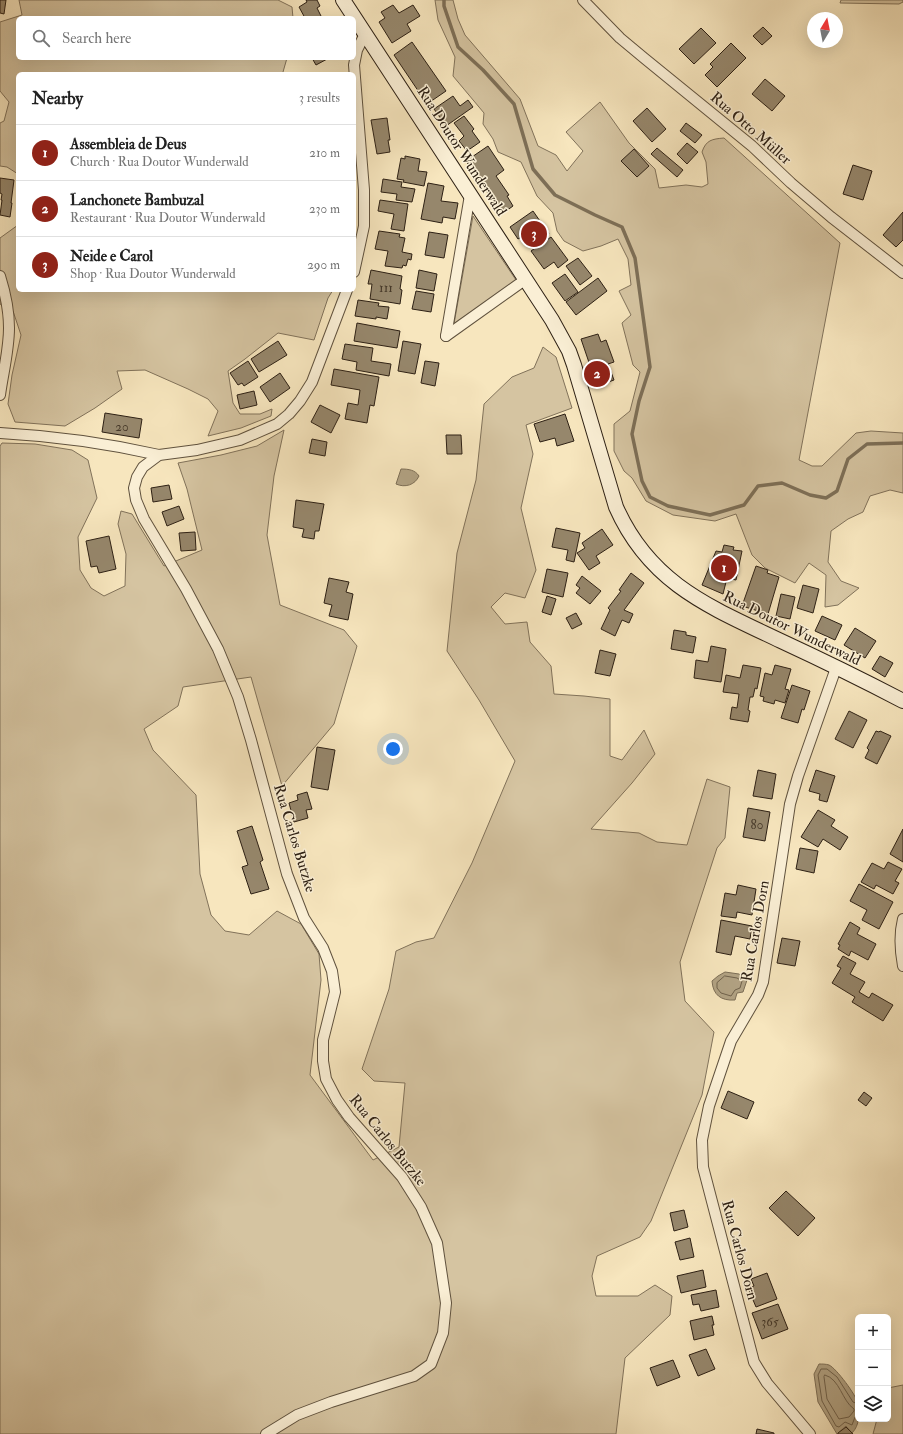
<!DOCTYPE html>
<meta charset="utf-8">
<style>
:root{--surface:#fff;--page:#f2f2f2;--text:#222;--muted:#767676;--line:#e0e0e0;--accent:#8f2418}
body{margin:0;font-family:"IM FELL Double Pica",serif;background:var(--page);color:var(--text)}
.controls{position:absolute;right:12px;bottom:12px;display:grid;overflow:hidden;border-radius:6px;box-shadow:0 4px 16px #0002}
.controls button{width:36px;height:36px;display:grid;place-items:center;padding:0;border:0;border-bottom:1px solid var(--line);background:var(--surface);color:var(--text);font:20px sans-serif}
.compass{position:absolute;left:807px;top:12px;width:36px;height:36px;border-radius:50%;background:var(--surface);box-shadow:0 4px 16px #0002;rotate:10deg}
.you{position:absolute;left:393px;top:749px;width:14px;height:14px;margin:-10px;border:3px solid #fff;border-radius:50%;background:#1a73e8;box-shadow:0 0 0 6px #1a73e833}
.badge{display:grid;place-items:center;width:26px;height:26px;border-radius:50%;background:var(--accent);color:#fff;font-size:13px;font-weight:700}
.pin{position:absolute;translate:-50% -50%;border:2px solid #fff;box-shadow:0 1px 4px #0006}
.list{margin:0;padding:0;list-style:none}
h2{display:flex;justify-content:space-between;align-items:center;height:52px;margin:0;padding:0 16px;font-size:17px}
h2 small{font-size:13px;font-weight:400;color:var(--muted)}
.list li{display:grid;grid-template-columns:26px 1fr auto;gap:12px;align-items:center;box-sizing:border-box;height:56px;padding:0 16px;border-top:1px solid var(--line)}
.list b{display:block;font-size:15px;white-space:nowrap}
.list p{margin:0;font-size:13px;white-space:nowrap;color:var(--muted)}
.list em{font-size:13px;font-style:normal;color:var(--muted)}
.icon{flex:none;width:22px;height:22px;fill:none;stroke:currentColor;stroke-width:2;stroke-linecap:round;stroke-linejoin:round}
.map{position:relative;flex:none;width:903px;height:1434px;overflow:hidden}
.search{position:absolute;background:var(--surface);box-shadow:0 4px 16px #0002;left:16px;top:16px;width:340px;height:44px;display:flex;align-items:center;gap:10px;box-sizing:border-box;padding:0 14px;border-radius:6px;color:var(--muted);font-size:15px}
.panel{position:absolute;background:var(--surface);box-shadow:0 4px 16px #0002;left:16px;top:72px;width:340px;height:220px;border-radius:6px}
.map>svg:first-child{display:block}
</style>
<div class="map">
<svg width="903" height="1434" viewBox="0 0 903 1434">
<rect width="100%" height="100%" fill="#f7e6be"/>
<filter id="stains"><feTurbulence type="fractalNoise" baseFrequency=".005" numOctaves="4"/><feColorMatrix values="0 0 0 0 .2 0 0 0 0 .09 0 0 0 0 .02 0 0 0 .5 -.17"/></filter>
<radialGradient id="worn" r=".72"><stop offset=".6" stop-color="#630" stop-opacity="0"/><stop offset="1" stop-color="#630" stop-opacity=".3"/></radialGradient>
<g fill="#d5c4a1" stroke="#81725a">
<path d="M19 0H278L292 7 293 18H18V58H287L283 72 284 74H18V174L7 167 0 166V123L4 121 9 102 0 91V22L22 15Z"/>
<path d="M435 0H453L458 19 465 35 520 99 538 146 556 155 567 171 583 151 566 132 600 102 629 143 655 169 659 188 686 185 702 187 708 184 706 162 702 152C706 140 712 139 724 138L840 243 799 460 812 466H822L856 433 871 431 903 433V493L890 490 870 496 863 512 848 519 831 531 828 562 841 581 859 588 838 605 825 607 826 575 809 563 795 583 765 568 752 555 736 514 715 521 673 515 646 501 632 478 624 471 614 451V424L630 411 640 372 633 365 622 323 631 315 619 291 631 285 628 259 618 239 601 246 583 251 564 241 557 231 553 213 537 196 521 162 498 152 493 139 483 124 484 113 453 76 455 57 438 20Z"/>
<path d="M841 0H903V2L899 4 840 3Z"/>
<path d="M473 216 516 280 454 324Z"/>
<path d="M18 225V290H333L328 298 314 340 278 333 245 359 228 371 233 403 240 414H260L272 409 271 416 241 428 208 436 218 411 208 399 188 389 145 370 117 371 122 389 95 408 65 426 15 422 8 404 12 375 21 335 13 311 0 304V238Z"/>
<path d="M543 347 556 357 572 408 526 425 533 454 521 508 536 570 525 598 505 593 491 607 505 624 527 622 530 642 551 666 554 694 584 696 610 699V756L622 760 644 730 655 754 632 783 591 829 639 833 657 842 687 845 707 779 730 787 725 838 717 848 680 962 685 1001 714 1032 702 1095 651 1221 640 1237 597 1256 592 1276 596 1296H638L655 1285 672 1296 670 1315 625 1358 616 1434H0V446L2 443 35 444 72 450 88 460 97 498 78 537 80 570 91 588 104 596 125 586 126 554 118 524 121 511 132 514 164 566 202 550 187 489 178 463 221 455 257 446 284 430 274 476 267 535 280 605 344 630 357 646 334 724 282 786 251 677 183 687 178 706 144 729 153 750 196 795 200 874 211 915 225 931 249 935 277 911 301 924 319 954 321 980 310 1075 373 1160 399 1147 405 1083 374 1081 362 1069 389 989 396 951 416 942 434 938 472 863 515 761 479 700 447 651 457 553 476 480 484 404 512 377 534 368Z"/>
<path d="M903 1385V1434H873L877 1419H888V1388Z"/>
</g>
<g fill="#b2a384" stroke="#7d6f57">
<path d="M401 469C409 469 415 470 419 476 415 485 405 488 396 484Z"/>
<path d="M725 972 739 974 747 980 743 992 737 993 735 1000C721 1001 713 995 712 981L718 976Z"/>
<path d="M819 1364C822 1364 826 1364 829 1365 836 1368 857 1396 858 1404 859 1414 860 1425 852 1433L846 1426 837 1434 818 1402 814 1374Z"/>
</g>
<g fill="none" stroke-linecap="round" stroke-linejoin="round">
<g stroke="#70624c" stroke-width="1">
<path d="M725 976 737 978 742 981 740 988 735 990 731 996 721 993 717 988V983Z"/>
<path d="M825 1375C840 1379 842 1401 854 1409V1411L849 1417 839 1419 827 1399 824 1377Z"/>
<path d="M858 1404 853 1402 837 1377 827 1369H821L818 1375 822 1401 836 1426 839 1427 845 1422 852 1425 855 1417 858 1415"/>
</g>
<path stroke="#7d6f57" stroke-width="3.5" d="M444 0V6L458 47 483 70 514 104 533 169 555 195 595 215 622 227 635 258 650 367 639 401 632 434 642 481 650 497 668 506 710 515 744 505 758 486 782 483 810 495 826 498 837 491 848 459 867 444 903 443"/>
</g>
<g fill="#96876c" stroke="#2d2014">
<path d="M0 0H6L4 14 0 13Z"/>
<path d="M306 0H317L320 6 317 8 322 18 324 16 325 18H305L299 7 307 2Z"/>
<path d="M393 5 399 13 413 5 420 16 407 24 411 31 392 43 379 22 385 18 381 12Z"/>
<path d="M763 27 772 36 762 45 753 36Z"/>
<path d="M701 28 716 43 694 64 679 49Z"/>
<path d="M412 42 446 91 427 104 394 55Z"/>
<path d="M731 43 746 58 717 87 705 75 713 67 710 64Z"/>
<path d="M312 58H329L316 65Z"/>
<path d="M765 79 785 96 772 111 752 94Z"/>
<path d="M453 96 460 106 468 100 473 107 446 126 434 109Z"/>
<path d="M647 108 666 129 652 142 633 121Z"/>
<path d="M464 116 474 129 472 131 480 142 467 151 459 141 464 136 454 123Z"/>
<path d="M387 118 390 140H388L390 152 377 154 371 120Z"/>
<path d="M686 123 702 135 695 143 680 131Z"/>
<path d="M687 143 698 152 687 164 677 154Z"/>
<path d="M488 146 504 170 496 176 509 195 507 196 513 206 502 214 466 161Z"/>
<path d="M657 148 683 170 677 177 651 154Z"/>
<path d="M634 149 649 166 637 177 621 161Z"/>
<path d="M405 156 420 159 418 171 427 172 424 186 403 182 404 180 397 179 401 158 405 159Z"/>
<path d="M853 165 872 171 863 200 843 194Z"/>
<path d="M0 178 14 180 11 203H12L10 217 0 215 2 200H1L2 194 0 193Z"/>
<path d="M383 179 402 182 401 187 415 189 412 202 396 200 397 194 381 192Z"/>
<path d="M428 183 444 186 441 201 458 203 455 219 443 217 442 223 421 219Z"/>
<path d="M380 200 408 204 404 231 391 229 394 214 378 211Z"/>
<path d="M533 211 549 234 532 246 525 235 518 239 510 227Z"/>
<path d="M903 212V240L896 247 883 235Z"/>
<path d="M379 231 400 234 399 237 405 238 402 252 412 254 411 260 408 259 406 266 403 265 402 268 385 266 388 251 375 249Z"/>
<path d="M429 232 448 235 444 258 425 255Z"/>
<path d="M551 237 568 260 558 268 554 262 544 269 531 251Z"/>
<path d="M578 258 592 276 580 285 566 266Z"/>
<path d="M371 270 402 276 400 289 402 290 400 304 370 299 372 284H368Z"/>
<path d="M419 270 437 274 434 291 416 288Z"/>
<path d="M565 274 578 292 565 301 552 283Z"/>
<path d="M598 278 607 291 576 315 566 302Z"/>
<path d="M416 291 434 294 431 312 412 309Z"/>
<path d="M358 300 379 303 378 306 389 307 387 319 376 317V319L355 316Z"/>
<path d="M357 323 400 331 397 348 354 341Z"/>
<path d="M598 334 601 342 606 340 614 362 608 364 614 380 597 386 581 339Z"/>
<path d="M278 341 287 355 259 372 251 359Z"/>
<path d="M403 341 421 344 415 374 398 371Z"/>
<path d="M345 344 373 348 371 361 391 364 389 376 356 370 357 362 342 359Z"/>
<path d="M248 361 258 377 244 386 242 383 238 385 230 373Z"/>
<path d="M425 361 439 363 435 386 421 383Z"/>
<path d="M334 369 379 377 374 406 370 405 367 423 345 419 348 403 358 405 360 390 331 385Z"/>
<path d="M280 373 290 388 270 402 260 387Z"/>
<path d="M254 391 257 405 240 409 237 395Z"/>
<path d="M320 405 340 415 331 433 311 422Z"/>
<path d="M105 413 142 419 139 438 102 432Z"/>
<path d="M565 414 574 441 557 446 555 438 540 442 534 424Z"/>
<path d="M446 435H461L462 454H447Z"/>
<path d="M312 439 327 442 325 456 309 453Z"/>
<path d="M169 485 172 499 153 502 151 488Z"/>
<path d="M296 500 324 504 319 531H315L314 539 302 537 304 529 293 527Z"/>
<path d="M179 506 184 519 167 526 162 512Z"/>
<path d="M556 528 580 533 574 562 566 560 568 550 552 547Z"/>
<path d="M602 529 613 545 596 556 600 563 589 570 577 553 585 548 582 543Z"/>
<path d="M195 532 196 550 181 551 179 533Z"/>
<path d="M109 536 116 569 99 573 97 566 91 567 86 541Z"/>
<path d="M724 545 734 547 733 550 742 551 736 580 727 578 723 594 702 585 716 551 722 552Z"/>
<path d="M756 566 768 570 767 573 779 577 768 614 742 606Z"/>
<path d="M547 569 568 573 563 597 542 592Z"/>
<path d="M631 573 644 583 624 610 633 614 629 623 622 620 615 636 601 629 610 610 608 608 621 591 619 590Z"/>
<path d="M582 576 601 591 590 604 576 593 580 588 576 585Z"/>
<path d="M329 578 349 582 346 592 353 594 348 620 329 616 332 605 324 603Z"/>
<path d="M803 585 819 589 813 613 797 608Z"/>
<path d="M781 594 795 597 790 619 776 616Z"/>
<path d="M547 596 556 599 551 615 542 612Z"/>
<path d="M576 613 582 624 572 629 566 618Z"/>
<path d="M822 616 842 625 835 640 815 631Z"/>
<path d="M855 628 876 641 865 658 844 645Z"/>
<path d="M674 630 686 632V635L696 637 693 653 671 649Z"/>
<path d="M711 646 726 649 721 682 694 678 696 660 708 662Z"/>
<path d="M600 650 616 654 610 676 595 673Z"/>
<path d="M880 656 893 663 885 677 872 669Z"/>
<path d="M743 665 761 668 757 689 755 688 753 697H750L748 710 750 711 748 722 730 719 732 707 737 708 739 694 723 692 726 675 740 678Z"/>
<path d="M775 665 791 669 785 689 789 690 785 703 775 700 774 704 763 701 764 697 760 696 765 673 772 675Z"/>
<path d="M792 685 810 691 804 710 802 709 798 723 781 718Z"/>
<path d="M849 711 867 720 853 748 835 739Z"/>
<path d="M876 731 879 732 880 731 891 736 877 764 865 758 869 750 867 748Z"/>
<path d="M317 747 335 750 328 790 311 787Z"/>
<path d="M758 770 776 774 772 799 753 796Z"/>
<path d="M816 770 835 776 827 802 819 800 820 794 809 791Z"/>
<path d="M307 792 312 809 306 810 308 818 294 822 289 803 298 800 297 795Z"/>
<path d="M748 808 770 812 765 841 743 837Z"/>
<path d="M818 810 835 820 831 826 848 837 840 850 823 839 818 847 801 837Z"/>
<path d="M252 826 263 860 260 862 269 889 251 894 242 867 248 865 237 831Z"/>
<path d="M903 829V862L890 854Z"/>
<path d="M800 848 818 851 814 873 796 869Z"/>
<path d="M888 862 902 869 895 881 899 883 893 894 876 885 874 889 861 882 872 863 884 869Z"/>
<path d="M859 884 893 902 879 929 862 920 867 910 850 901Z"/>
<path d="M738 885 756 889 752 915 737 912 736 918 721 916 725 893 736 895Z"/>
<path d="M721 920 752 926 750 939 735 936 731 955 716 952Z"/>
<path d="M850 922 860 928 857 934 876 944 868 960 851 951 849 956 838 949 840 945 838 944Z"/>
<path d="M782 938 800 941 795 966 777 963Z"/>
<path d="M843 956 856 963 850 974 865 982 859 992 869 998 872 993 893 1005 883 1021 852 1002 855 997 832 983 841 968 837 966Z"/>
<path d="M728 1091 754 1102 747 1119 721 1108Z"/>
<path d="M864 1092 872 1098 866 1106 858 1100Z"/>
<path d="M786 1191 815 1218 798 1236 769 1208Z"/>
<path d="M684 1210 688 1227 674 1231 670 1213Z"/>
<path d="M690 1238 694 1257 680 1260 675 1242Z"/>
<path d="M703 1270 706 1287 681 1293 677 1276Z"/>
<path d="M767 1273 777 1299 756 1307 748 1288 754 1286 751 1279Z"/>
<path d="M716 1290 719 1307 701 1311 699 1304 693 1305 691 1295Z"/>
<path d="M778 1304 788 1329 762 1339 752 1313Z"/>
<path d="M712 1316 714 1325H712L714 1335 694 1340 690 1321Z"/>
<path d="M706 1349 715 1369 698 1376 689 1355Z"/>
<path d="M673 1360 680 1377 657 1386 650 1368Z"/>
<path d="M846 1427 853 1434H838V1433Z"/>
<path d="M757 1429 774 1433V1434H756Z"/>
</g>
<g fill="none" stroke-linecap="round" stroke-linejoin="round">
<g stroke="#60523e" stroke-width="12">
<g id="street">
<path d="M583 0 620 38 644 58 752 146 791 183 831 217 903 273"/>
<path d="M354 272 364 226V190L354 65 357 50 365 34"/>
<path d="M0 276C5 292 9 311 9 328 9 350 3 373 0 395"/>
<path d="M446 336 470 195"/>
<path d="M446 336 526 279"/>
<path d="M0 433C54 436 106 443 159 455"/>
<path d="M903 919C899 935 900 950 903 966"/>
<path d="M266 1434 297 1415 331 1402 414 1376 431 1364 443 1333 446 1303 437 1243 421 1207 402 1177 349 1117 337 1100 326 1079 323 1061V1040L335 992 332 971 323 948 304 918 287 874 251 740 238 697 218 649 186 589 144 519 136 500 134 488 137 477 143 467 159 455 197 450 240 440 277 424 289 414 300 401 312 382 347 290"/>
<path d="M810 1434 767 1383 754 1362 703 1167 702 1140 709 1106 731 1041 758 995 763 982 790 804 798 776 836 668"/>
</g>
</g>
<g stroke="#2d2014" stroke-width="16">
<path id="secondary" d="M343 0 552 320 569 351 574 365 616 507C650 584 710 607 781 641 822 660 863 680 903 701"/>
</g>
<use href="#street" stroke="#faefd5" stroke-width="10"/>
<use href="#secondary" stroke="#faefd5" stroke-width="14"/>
</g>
<g text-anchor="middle" stroke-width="3" stroke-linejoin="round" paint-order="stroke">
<g font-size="13" fill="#473a2a">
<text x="386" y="292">111</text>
<text x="122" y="431">20</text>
<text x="757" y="829">80</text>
<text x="770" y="1326">365</text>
</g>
<g font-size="15" fill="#2d2014" stroke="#faefd5">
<text transform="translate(751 128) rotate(41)" y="5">Rua Otto Müller</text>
<text transform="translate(462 151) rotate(57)" y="5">Rua Doutor Wunderwald</text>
<text transform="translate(792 628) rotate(26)" y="5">Rua Doutor Wunderwald</text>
<text transform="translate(295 838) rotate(73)" y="5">Rua Carlos Butzke</text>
<text transform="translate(755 931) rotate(-80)" y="5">Rua Carlos Dorn</text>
<text transform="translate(388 1140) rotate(51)" y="5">Rua Carlos Butzke</text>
<text transform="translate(740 1250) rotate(75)" y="5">Rua Carlos Dorn</text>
</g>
</g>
<rect width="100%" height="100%" filter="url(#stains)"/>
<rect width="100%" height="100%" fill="url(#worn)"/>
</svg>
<div class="controls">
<button>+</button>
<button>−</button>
<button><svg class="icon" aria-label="layers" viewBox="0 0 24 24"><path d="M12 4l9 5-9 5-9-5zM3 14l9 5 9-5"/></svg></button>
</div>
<svg class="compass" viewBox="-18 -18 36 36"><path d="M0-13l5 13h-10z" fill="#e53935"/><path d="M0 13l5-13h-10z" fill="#767676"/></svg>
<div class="you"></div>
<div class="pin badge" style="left:724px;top:568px">1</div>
<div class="pin badge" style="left:597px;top:374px">2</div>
<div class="pin badge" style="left:534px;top:234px">3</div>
<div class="search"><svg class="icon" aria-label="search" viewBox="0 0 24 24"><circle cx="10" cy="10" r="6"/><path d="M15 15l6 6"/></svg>Search here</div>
<section class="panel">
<h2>Nearby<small>3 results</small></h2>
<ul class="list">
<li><span class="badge">1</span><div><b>Assembleia de Deus</b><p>Church · Rua Doutor Wunderwald</p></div><em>210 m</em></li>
<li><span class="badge">2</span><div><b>Lanchonete Bambuzal</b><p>Restaurant · Rua Doutor Wunderwald</p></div><em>230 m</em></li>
<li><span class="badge">3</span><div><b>Neide e Carol</b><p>Shop · Rua Doutor Wunderwald</p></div><em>290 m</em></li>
</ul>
</section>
</div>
